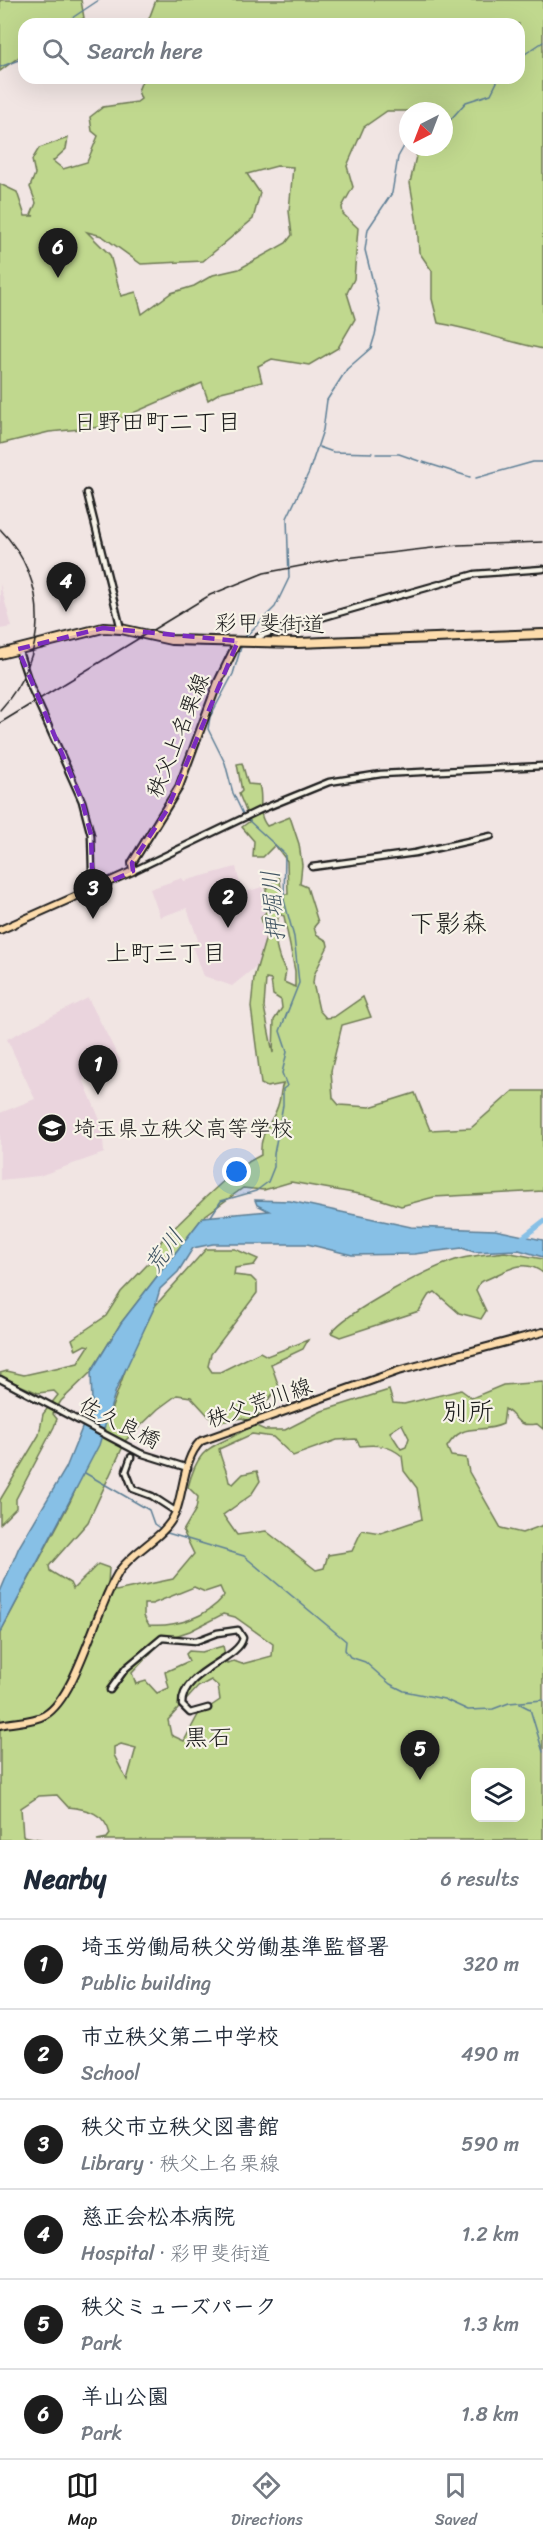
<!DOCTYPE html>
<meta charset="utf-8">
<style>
:root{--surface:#fff;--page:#f2f2f3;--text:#1f2937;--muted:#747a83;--line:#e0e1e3;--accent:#1c1c1c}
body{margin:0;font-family:Sriracha,"Klee One",sans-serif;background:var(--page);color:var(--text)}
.controls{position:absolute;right:18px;bottom:18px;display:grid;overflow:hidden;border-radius:12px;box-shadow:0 6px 24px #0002}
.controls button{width:54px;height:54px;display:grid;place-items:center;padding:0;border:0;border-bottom:2px solid var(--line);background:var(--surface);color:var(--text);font:30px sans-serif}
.compass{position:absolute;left:399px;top:102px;width:54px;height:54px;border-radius:50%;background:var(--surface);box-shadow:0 6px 24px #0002;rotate:222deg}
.you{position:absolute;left:237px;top:1172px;width:21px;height:21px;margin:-15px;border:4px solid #fff;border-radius:50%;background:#1a73e8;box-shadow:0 0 0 9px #1a73e833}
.badge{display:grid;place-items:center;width:39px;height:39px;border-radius:50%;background:var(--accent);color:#fff;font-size:20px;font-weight:700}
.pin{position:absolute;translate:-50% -50px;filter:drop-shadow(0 2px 3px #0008)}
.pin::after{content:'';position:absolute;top:32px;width:21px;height:18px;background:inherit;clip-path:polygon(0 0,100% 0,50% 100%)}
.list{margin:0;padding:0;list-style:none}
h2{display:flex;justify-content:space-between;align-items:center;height:78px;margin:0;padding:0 24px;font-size:26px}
h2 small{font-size:20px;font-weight:400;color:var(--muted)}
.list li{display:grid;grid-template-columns:39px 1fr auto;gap:18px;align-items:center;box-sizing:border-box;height:90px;padding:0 24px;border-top:2px solid var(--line)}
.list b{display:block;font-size:22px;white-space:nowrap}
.list p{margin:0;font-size:20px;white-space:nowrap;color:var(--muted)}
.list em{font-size:20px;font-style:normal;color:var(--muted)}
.icon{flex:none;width:33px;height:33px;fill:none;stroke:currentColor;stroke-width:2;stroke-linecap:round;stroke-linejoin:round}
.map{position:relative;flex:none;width:543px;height:1840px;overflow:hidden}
.search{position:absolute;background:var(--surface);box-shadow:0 6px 24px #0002;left:18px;right:18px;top:18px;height:66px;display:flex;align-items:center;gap:15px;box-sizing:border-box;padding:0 21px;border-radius:18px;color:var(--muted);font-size:22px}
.sheet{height:618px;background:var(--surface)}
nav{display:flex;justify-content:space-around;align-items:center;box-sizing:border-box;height:84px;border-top:2px solid var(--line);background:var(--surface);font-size:16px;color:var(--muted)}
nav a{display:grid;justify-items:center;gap:3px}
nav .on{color:var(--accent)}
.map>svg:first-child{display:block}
</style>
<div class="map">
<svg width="543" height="1840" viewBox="0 0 543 1840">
<rect width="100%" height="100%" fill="#f1e5e3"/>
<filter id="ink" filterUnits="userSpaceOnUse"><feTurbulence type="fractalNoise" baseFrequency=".0167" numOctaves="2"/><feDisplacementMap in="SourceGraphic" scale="12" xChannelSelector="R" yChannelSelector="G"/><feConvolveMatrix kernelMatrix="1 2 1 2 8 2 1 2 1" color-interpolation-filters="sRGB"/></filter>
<g filter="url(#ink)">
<g fill="#ead4dd">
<path d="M0 584 12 627 0 629Z"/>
<path d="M236 867 242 893 262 887 269 911 259 919 266 937 258 965 232 986 204 976 191 944 198 940 187 908 160 917 150 889 182 878 184 881Z"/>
<path d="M88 998 121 1062 83 1079 102 1125 104 1153 39 1176 0 1180V1113L35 1099 7 1039Z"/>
</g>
<g fill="#c0d88e" stroke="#6e7a55" stroke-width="1.5" fill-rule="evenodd">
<path d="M0 0H81L84 18 73 24H24V53L0 71Z"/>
<path d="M156 0H543V349C507 342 474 329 438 323L432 299V271L419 252 417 223 410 183 418 147H444V111H387L364 127 347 166 353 187 342 207 343 214 358 228 354 279 347 293 355 319 338 348 309 365 272 359 258 366 262 382 221 392 208 400 202 383 101 427 49 432 0 444V184L17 192 25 216H34L31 215 36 203 30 187 35 174 32 160 39 148 68 138 66 149 53 161 63 169 87 162 98 136 92 131 90 117 103 107 137 102 141 99 138 91 143 78H519V24H147ZM277 166 293 167 289 211 292 235 286 243 239 269 213 275 194 286 171 293 142 314 136 292 121 296 110 255 87 232 102 236 141 264 203 261 253 219 260 193 247 174Z"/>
<path d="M242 763 248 784 259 785C264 799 256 813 267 826L290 817 299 844 302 865 300 884 307 887 318 922 314 927 316 934 327 941 328 946 314 975 313 983 319 1010 326 1018 334 1017 363 997 371 1017 342 1025 331 1071 333 1098 339 1105 370 1107 415 1093 430 1130 471 1128 513 1091H543V1191L434 1197 401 1206 370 1196 291 1182 264 1190 243 1188 203 1217 121 1323 91 1372 61 1401 53 1414 57 1419 54 1427 16 1499V1508L0 1524V1500L39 1435 43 1414 58 1395 54 1391 38 1393 1 1377 0 1373 7 1371 24 1375 78 1363 89 1346 85 1345 76 1350 72 1339 106 1316 121 1292 148 1264 162 1240 206 1197 239 1167 261 1155C259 1130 274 1123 279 1102 281 1096 280 1090 283 1084L267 1087 261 1084 251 1007 254 978 266 937 261 918 266 912V889L279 875 282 894H288L287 861 275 845 263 857H253L254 841 242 827 250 821 239 794 242 791 237 764ZM279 914 284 916 295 971V987L284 982 286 971C275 955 273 933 279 914ZM266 979 271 980 273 995 281 1000 282 1008 274 1020 273 1053 264 1007Z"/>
<path d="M206 1249H235L258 1259 254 1265 235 1268 234 1275 251 1277 257 1283V1293L211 1354 208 1366 212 1372H220L260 1352 267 1356 308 1340 303 1349 271 1364 279 1387C266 1399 265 1409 254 1419L258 1427 265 1430H285L322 1411 389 1390 393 1403 404 1404 461 1390 472 1398 503 1385 543 1382V1429L537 1424C514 1427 521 1419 505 1409L503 1424C479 1435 463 1420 447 1447L451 1456 466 1458 469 1472 501 1528 522 1533 543 1525V1840H97L107 1838 110 1834C105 1813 87 1809 68 1807L57 1795 39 1796 21 1808 23 1836 44 1840H0V1633L70 1502 111 1410 129 1360 155 1306ZM177 1395 191 1397 215 1423 242 1418 249 1421 248 1428C213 1450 200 1441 188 1487L198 1497 196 1509 183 1531 194 1554 173 1579 116 1591 108 1585 109 1568 98 1564 73 1589 70 1583 50 1571 49 1566 88 1522 126 1440 158 1409ZM402 1424 409 1438 406 1447 401 1449 390 1432ZM252 1434 273 1437 293 1456 337 1440 356 1439 360 1446C377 1444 389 1445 402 1456L404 1471 417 1488 422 1519 381 1533 362 1530 352 1551 328 1555 324 1568 316 1570 266 1531 237 1535 223 1515 251 1495 260 1481 257 1471 243 1474 233 1484 229 1482C227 1469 221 1462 219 1449ZM194 1587 205 1592 220 1587 224 1596C206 1618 176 1627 149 1625L144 1616V1604H152ZM223 1614 235 1617 273 1644 272 1656 242 1664 234 1661 227 1663 223 1646 202 1652 189 1651 186 1654 189 1661 165 1672 169 1688 157 1693 146 1681 136 1684 132 1673 163 1640 190 1631ZM211 1680 218 1686 220 1700 198 1715 184 1741 171 1735 168 1720 198 1687ZM121 1744 136 1748 127 1780 114 1755V1747ZM476 1772H520V1818H476Z"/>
<path d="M505 1252 543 1259V1273C521 1255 502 1275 480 1282L476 1290 486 1311 481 1319 459 1313 435 1292 428 1296 419 1311 340 1337 331 1333C346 1312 433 1266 459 1259 474 1255 490 1254 505 1252Z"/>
</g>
<path fill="#87c0e6" stroke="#5c7e95" stroke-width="1.5" d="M255 1200 290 1201 411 1227 495 1230 543 1240V1257L519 1250 474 1252 462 1248 414 1254 352 1255 307 1244H213L193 1248 178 1272 160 1289 155 1306 116 1390 99 1445 0 1633V1592L19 1547 66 1468 92 1403 91 1372 121 1323 203 1217 269 1211 257 1205Z"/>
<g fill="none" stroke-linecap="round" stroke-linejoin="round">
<g stroke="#5c7e95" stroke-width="1.5">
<path d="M63 24 99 0"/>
<path d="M519 58 543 42"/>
<path d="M0 67 24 58"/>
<path d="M444 127 466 102 491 94 499 78"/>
<path d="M319 447 333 452 372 453"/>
<path d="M376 454H399L419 461"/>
<path d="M423 462 470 477"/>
<path d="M476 478 533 462H543"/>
<path d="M245 637 275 607 289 578 287 518 309 472 323 430 327 400 347 369 371 348 375 335 380 310 365 250 368 229 392 193 398 157 408 139"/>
<path d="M242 644 233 674 210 717 208 729 225 763 233 793 244 816"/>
<path d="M211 1216 221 1201 256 1191 268 1182 274 1167V1154L283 1105V1089L287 1086 282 1073 287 1052 280 1031 299 983 294 937 284 900 285 854 247 819"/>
<path d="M85 1473 149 1510 154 1524 161 1529"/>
<path d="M164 1532 244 1556 346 1641 345 1650 350 1657 365 1662 390 1684 404 1691 444 1699 468 1710 493 1709 509 1703 543 1700"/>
<path d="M520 1704 530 1709 543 1752"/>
</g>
<path stroke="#87c0e6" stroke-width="6" d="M520 1240 543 1222"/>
<g stroke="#1c1c1c" stroke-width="9">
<g id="minor">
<path d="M87 493 121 629"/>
<path d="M256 641 258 637 275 631 475 574 543 569"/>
<path d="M18 649 30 685 82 801 91 835 92 870 100 886"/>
<path d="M312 867 415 853 491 836"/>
<path d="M133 871 260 810 329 782 381 774 543 766"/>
<path d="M0 1379 140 1453 188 1468"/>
<path d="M131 1457 126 1471 133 1489 152 1496 175 1511"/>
<path d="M110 1690 126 1668 162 1638 196 1641 217 1633 238 1630 243 1638C239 1660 181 1671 182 1705L190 1713 208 1708"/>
</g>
</g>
<g stroke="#1c1c1c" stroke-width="10">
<g id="major">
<path d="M0 930 133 871 132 863 179 787 218 682 238 641"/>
<path d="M0 1725C14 1721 31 1723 45 1715 77 1697 97 1604 120 1570 135 1549 164 1538 175 1514 184 1492 183 1458 201 1441L398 1371 543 1332"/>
</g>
</g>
<g stroke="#1c1c1c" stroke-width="12">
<path id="highway" d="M0 654 103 628 121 629 171 640 298 643 543 634"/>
</g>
<use href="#minor" stroke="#f7f3e8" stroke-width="4.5"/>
<use href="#major" stroke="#fddcac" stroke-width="6"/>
<use href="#highway" stroke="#fddcac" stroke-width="8"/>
<g stroke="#1c1c1c" stroke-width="1.5">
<path d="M0 529C51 581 48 657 0 710"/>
<path d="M0 723 210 595 264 573 337 559 458 545 543 542"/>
</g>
</g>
</g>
<path fill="#7b2cbf" fill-opacity="0.2" stroke="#7b2cbf" stroke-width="4.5" stroke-dasharray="12 8" stroke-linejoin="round" d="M103 628 238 641 167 810 132 863 133 871 100 886 92 870 91 835 82 801 18 649Z"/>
<defs>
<g id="school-disc" transform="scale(1.5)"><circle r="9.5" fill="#1c1c1c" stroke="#f7f3e8"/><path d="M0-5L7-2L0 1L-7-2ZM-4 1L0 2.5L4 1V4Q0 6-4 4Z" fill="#fff"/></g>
</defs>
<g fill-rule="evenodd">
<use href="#school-disc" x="52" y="1128"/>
</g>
<g text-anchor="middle" stroke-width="4.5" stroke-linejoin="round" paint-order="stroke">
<g font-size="22" fill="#1c1c1c" stroke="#f7f3e8">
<text transform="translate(270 623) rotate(1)" y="8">彩甲斐街道</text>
<text transform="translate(177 735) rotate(-68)" y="8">秩父上名栗線</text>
<text transform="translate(259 1402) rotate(-19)" y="8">秩父荒川線</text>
<text transform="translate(120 1422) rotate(27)" y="8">佐久良橋</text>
</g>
<g font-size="22" fill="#1c1c1c" stroke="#f7f3e8" text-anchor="start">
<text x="73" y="1136">埼玉県立秩父高等学校</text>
</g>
<g font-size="24" fill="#1c1c1c" stroke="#f7f3e8">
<text x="157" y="430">日野田町二丁目</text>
<text x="166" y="961">上町三丁目</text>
<text x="208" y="1745">黒石</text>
</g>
<g font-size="24" font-style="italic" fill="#415563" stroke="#f7f3e8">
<text transform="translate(273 906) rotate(-95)" y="8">押堀川</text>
<text transform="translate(164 1251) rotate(-54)" y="8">荒川</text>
</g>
<g font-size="26" fill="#1c1c1c" stroke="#f7f3e8">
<text x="448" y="932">下影森</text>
<text x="468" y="1420">別所</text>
</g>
</g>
</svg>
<div class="controls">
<button><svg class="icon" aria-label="layers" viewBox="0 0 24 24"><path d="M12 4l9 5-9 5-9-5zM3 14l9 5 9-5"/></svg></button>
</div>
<svg class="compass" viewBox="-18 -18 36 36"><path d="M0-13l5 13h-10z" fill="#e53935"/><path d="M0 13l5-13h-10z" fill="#747a83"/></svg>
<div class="you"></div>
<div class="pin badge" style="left:98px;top:1095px">1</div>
<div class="pin badge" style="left:228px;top:928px">2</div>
<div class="pin badge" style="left:93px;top:919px">3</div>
<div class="pin badge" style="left:66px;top:612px">4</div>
<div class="pin badge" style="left:420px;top:1780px">5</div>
<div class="pin badge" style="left:58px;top:278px">6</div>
<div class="search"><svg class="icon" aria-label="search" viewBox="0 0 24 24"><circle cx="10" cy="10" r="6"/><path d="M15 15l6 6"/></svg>Search here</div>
</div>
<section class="sheet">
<h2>Nearby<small>6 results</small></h2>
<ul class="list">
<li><span class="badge">1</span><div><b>埼玉労働局秩父労働基準監督署</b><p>Public building</p></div><em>320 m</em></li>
<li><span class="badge">2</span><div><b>市立秩父第二中学校</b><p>School</p></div><em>490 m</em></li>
<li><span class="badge">3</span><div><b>秩父市立秩父図書館</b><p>Library · 秩父上名栗線</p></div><em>590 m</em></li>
<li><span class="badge">4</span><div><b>慈正会松本病院</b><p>Hospital · 彩甲斐街道</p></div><em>1.2 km</em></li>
<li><span class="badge">5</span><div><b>秩父ミューズパーク</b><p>Park</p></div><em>1.3 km</em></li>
<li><span class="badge">6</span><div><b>羊山公園</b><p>Park</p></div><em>1.8 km</em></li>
</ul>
</section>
<nav>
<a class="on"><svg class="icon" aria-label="map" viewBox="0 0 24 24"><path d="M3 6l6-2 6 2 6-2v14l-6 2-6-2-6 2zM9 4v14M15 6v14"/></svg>Map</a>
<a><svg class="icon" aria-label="directions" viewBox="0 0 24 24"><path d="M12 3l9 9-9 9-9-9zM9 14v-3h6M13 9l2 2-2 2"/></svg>Directions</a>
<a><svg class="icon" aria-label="saved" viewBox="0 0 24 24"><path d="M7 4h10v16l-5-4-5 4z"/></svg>Saved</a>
</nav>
